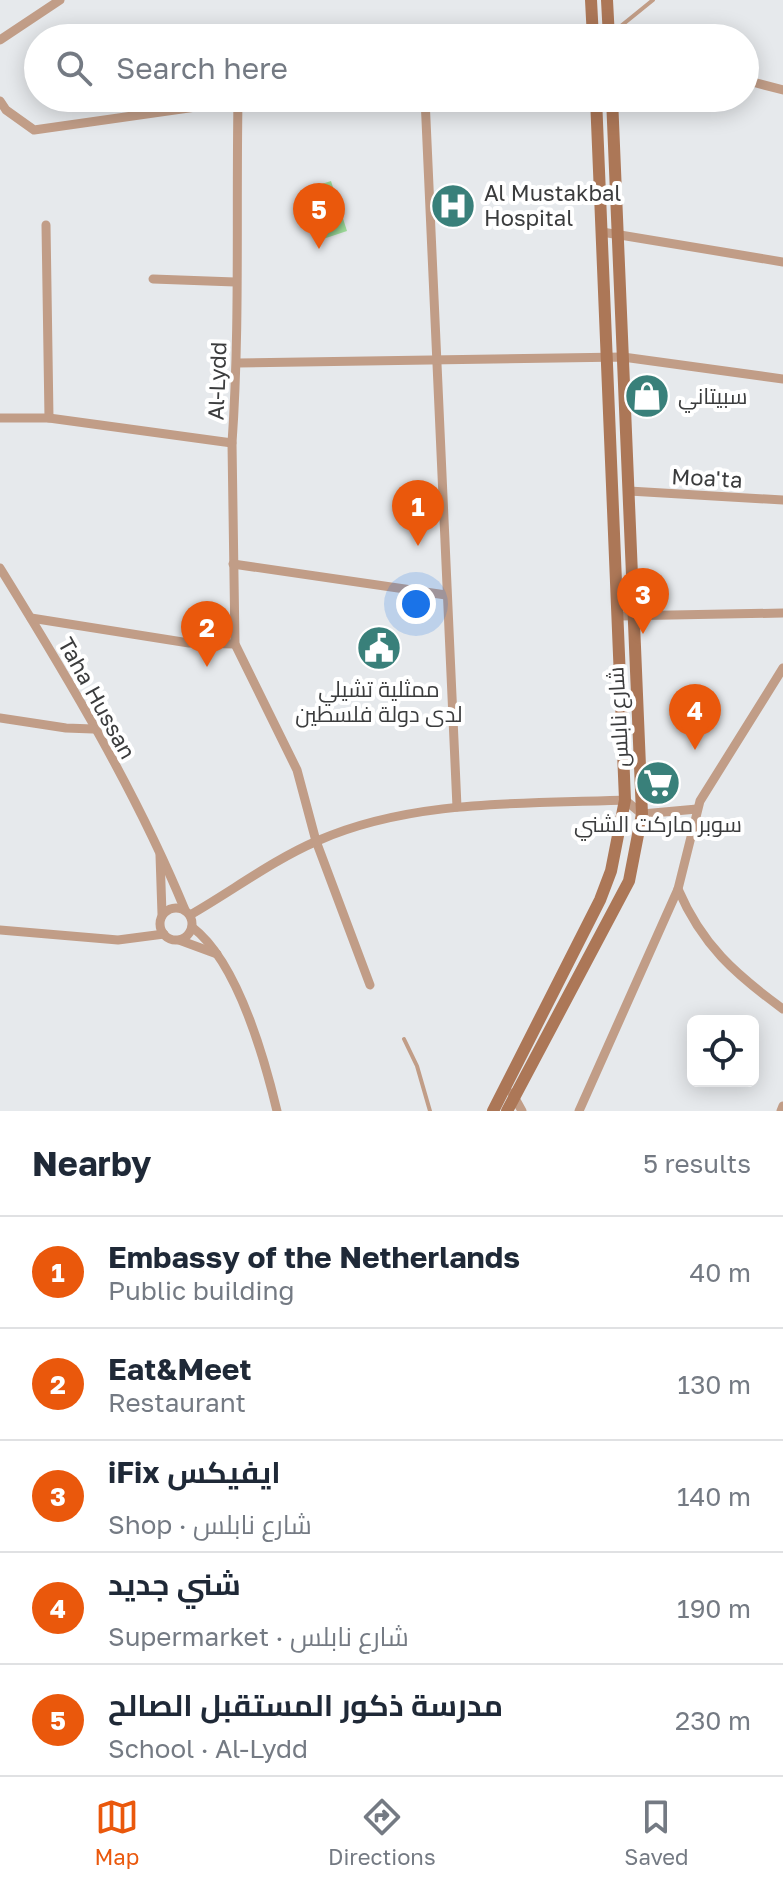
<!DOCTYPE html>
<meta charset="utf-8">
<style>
:root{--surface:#fff;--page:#f2f2f3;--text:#1f2937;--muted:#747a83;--line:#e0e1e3;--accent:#ea580c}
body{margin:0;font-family:"Golos Text",Cairo,sans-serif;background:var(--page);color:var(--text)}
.controls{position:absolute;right:24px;bottom:24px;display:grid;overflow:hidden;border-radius:12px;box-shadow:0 4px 20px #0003}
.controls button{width:72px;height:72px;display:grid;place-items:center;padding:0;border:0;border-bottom:2px solid var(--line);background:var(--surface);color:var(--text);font:40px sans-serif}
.you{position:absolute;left:416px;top:604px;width:28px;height:28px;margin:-20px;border:6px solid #fff;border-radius:50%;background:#1a73e8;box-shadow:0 0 0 12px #1a73e833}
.badge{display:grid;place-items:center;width:52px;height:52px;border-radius:50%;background:var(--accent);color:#fff;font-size:26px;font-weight:700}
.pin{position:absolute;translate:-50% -66px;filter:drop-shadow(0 2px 4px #0008)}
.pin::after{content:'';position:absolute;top:42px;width:28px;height:24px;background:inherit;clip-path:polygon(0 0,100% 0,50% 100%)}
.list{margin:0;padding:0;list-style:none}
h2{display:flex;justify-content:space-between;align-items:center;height:104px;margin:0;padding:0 32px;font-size:34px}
h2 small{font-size:26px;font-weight:400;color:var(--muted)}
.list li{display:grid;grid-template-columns:52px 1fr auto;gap:24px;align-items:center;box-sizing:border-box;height:112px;padding:0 32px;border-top:2px solid var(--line)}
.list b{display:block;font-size:30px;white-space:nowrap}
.list p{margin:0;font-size:26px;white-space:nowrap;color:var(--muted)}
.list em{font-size:26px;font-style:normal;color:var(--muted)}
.icon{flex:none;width:44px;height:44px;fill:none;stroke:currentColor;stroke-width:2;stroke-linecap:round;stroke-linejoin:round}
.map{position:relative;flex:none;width:783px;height:1111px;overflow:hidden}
.search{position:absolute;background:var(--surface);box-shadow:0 4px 20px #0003;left:24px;right:24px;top:24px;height:88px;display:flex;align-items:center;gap:20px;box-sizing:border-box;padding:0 28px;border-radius:44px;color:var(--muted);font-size:30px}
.sheet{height:664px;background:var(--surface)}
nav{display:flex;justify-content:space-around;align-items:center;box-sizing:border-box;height:112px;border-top:2px solid var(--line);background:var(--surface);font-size:22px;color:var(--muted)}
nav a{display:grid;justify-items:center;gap:4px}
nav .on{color:var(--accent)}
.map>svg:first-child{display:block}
</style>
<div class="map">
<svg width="783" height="1111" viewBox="0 0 783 1111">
<rect width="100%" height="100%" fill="#e6e9ec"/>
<path fill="#9ddc9a" d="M331 181 347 231 317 241 300 191Z"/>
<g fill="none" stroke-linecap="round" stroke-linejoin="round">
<g stroke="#c19d87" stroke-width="4">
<path d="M611 34 653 0"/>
<path d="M404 1039 417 1066 430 1111"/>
</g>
<g stroke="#c19d87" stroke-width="9">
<path d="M0 40 60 0"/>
<path d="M745 80 783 90"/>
<path d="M425 98 457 807"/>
<path d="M0 101 6 110 34 130 238 101"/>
<path d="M46 225 49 418"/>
<path d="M602 232 783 262"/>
<path d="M153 279 235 282"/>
<path d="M238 363 623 357 783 379"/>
<path d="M0 418H49L232 443C240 330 236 215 238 101L254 98"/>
<path d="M232 443 235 644 297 770 316 841 370 985"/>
<path d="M629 491 783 500"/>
<path d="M233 564 446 595"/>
<path d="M0 568C68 678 136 791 185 910"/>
<path d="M619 616 783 613"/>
<path d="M31 618 189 643 235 644"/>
<path d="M0 718 66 728 93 729"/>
<path d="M160 855 162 914"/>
<path d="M678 889C702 945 735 974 783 1009"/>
<circle cx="176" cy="924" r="16"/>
<path d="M190 915C232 891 273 860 317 841 412 799 523 804 625 800L642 814 697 809"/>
<path d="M192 927C237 961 264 1057 277 1111"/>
<path d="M0 930 118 940 164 934"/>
<path d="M179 940 217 954"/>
<path d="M512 1093 522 1111"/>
<path d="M579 1111 678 889 700 801 783 668"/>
<path d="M781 1111 783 1106"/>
</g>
<g stroke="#ac7757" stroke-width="12">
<path d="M591 0 593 38"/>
<path d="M607 0 609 38"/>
<path d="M493 1111 600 900 611 871 625 800 596 98"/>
<path d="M507 1111 629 881 642 814 612 98"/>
</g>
</g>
<defs>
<g id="hospital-disc" transform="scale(2.3)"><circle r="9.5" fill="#39807a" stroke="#fff"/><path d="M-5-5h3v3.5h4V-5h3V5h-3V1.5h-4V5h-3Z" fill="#fff"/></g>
<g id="shop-disc" transform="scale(2.3)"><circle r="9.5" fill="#39807a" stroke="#fff"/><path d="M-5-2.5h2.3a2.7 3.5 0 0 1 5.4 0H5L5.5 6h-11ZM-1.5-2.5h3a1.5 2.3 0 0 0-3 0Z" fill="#fff"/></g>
<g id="civic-disc" transform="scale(2.3)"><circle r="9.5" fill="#39807a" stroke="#fff"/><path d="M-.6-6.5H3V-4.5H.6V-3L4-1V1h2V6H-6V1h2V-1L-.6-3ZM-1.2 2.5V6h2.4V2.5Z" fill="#fff"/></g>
<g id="supermarket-disc" transform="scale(2.3)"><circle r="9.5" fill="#39807a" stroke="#fff"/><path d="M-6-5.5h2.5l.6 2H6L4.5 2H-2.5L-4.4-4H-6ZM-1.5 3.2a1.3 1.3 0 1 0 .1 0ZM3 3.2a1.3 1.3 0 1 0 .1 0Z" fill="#fff"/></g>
</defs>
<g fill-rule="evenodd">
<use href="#hospital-disc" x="453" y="206"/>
<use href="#shop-disc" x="647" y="396"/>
<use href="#civic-disc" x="379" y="648"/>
<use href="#supermarket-disc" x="658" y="783"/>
</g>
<g text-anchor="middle" stroke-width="8" stroke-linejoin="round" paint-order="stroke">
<g font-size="22" fill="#3b3c3d" stroke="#fff" text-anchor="start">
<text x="484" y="201">Al Mustakbal<tspan x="484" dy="25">Hospital</tspan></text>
<text x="678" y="404">سبيتاني</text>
<text x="379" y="697" text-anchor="middle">ممثلية تشيلي<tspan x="379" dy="25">لدى دولة فلسطين</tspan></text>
<text x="658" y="832" text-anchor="middle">سوبر ماركت الشني</text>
</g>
<g font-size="22" fill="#3b3c3d" stroke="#fff">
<text transform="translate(217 381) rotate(-88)" y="8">Al-Lydd</text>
<text transform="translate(707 478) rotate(3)" y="8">Moa'ta</text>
<text transform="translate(97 698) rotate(61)" y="8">Taha Hussan</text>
<text transform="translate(618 717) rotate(-93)" y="8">شارع نابلس</text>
</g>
</g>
</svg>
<div class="controls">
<button><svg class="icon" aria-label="locate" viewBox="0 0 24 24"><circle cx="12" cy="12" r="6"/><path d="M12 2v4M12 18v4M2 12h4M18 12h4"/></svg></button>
</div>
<div class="you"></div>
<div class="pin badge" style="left:418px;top:546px">1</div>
<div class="pin badge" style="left:207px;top:667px">2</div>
<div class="pin badge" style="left:643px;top:634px">3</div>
<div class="pin badge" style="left:695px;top:750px">4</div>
<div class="pin badge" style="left:319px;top:249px">5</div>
<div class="search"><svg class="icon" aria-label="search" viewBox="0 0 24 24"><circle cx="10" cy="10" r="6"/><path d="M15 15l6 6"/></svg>Search here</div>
</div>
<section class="sheet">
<h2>Nearby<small>5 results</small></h2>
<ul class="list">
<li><span class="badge">1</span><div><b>Embassy of the Netherlands</b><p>Public building</p></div><em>40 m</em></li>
<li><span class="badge">2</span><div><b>Eat&amp;Meet</b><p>Restaurant</p></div><em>130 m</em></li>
<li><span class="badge">3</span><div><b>iFix ايفيكس</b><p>Shop · شارع نابلس</p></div><em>140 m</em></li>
<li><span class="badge">4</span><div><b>شني جديد</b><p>Supermarket · شارع نابلس</p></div><em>190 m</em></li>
<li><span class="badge">5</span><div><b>مدرسة ذكور المستقبل الصالح</b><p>School · Al-Lydd</p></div><em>230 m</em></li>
</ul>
</section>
<nav>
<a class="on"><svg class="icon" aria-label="map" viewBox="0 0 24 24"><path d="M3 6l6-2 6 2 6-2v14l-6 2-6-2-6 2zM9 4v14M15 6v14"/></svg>Map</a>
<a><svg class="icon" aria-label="directions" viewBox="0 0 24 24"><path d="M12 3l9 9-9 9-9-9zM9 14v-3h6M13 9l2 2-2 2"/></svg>Directions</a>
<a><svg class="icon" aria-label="saved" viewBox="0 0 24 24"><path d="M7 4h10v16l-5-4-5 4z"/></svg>Saved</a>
</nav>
